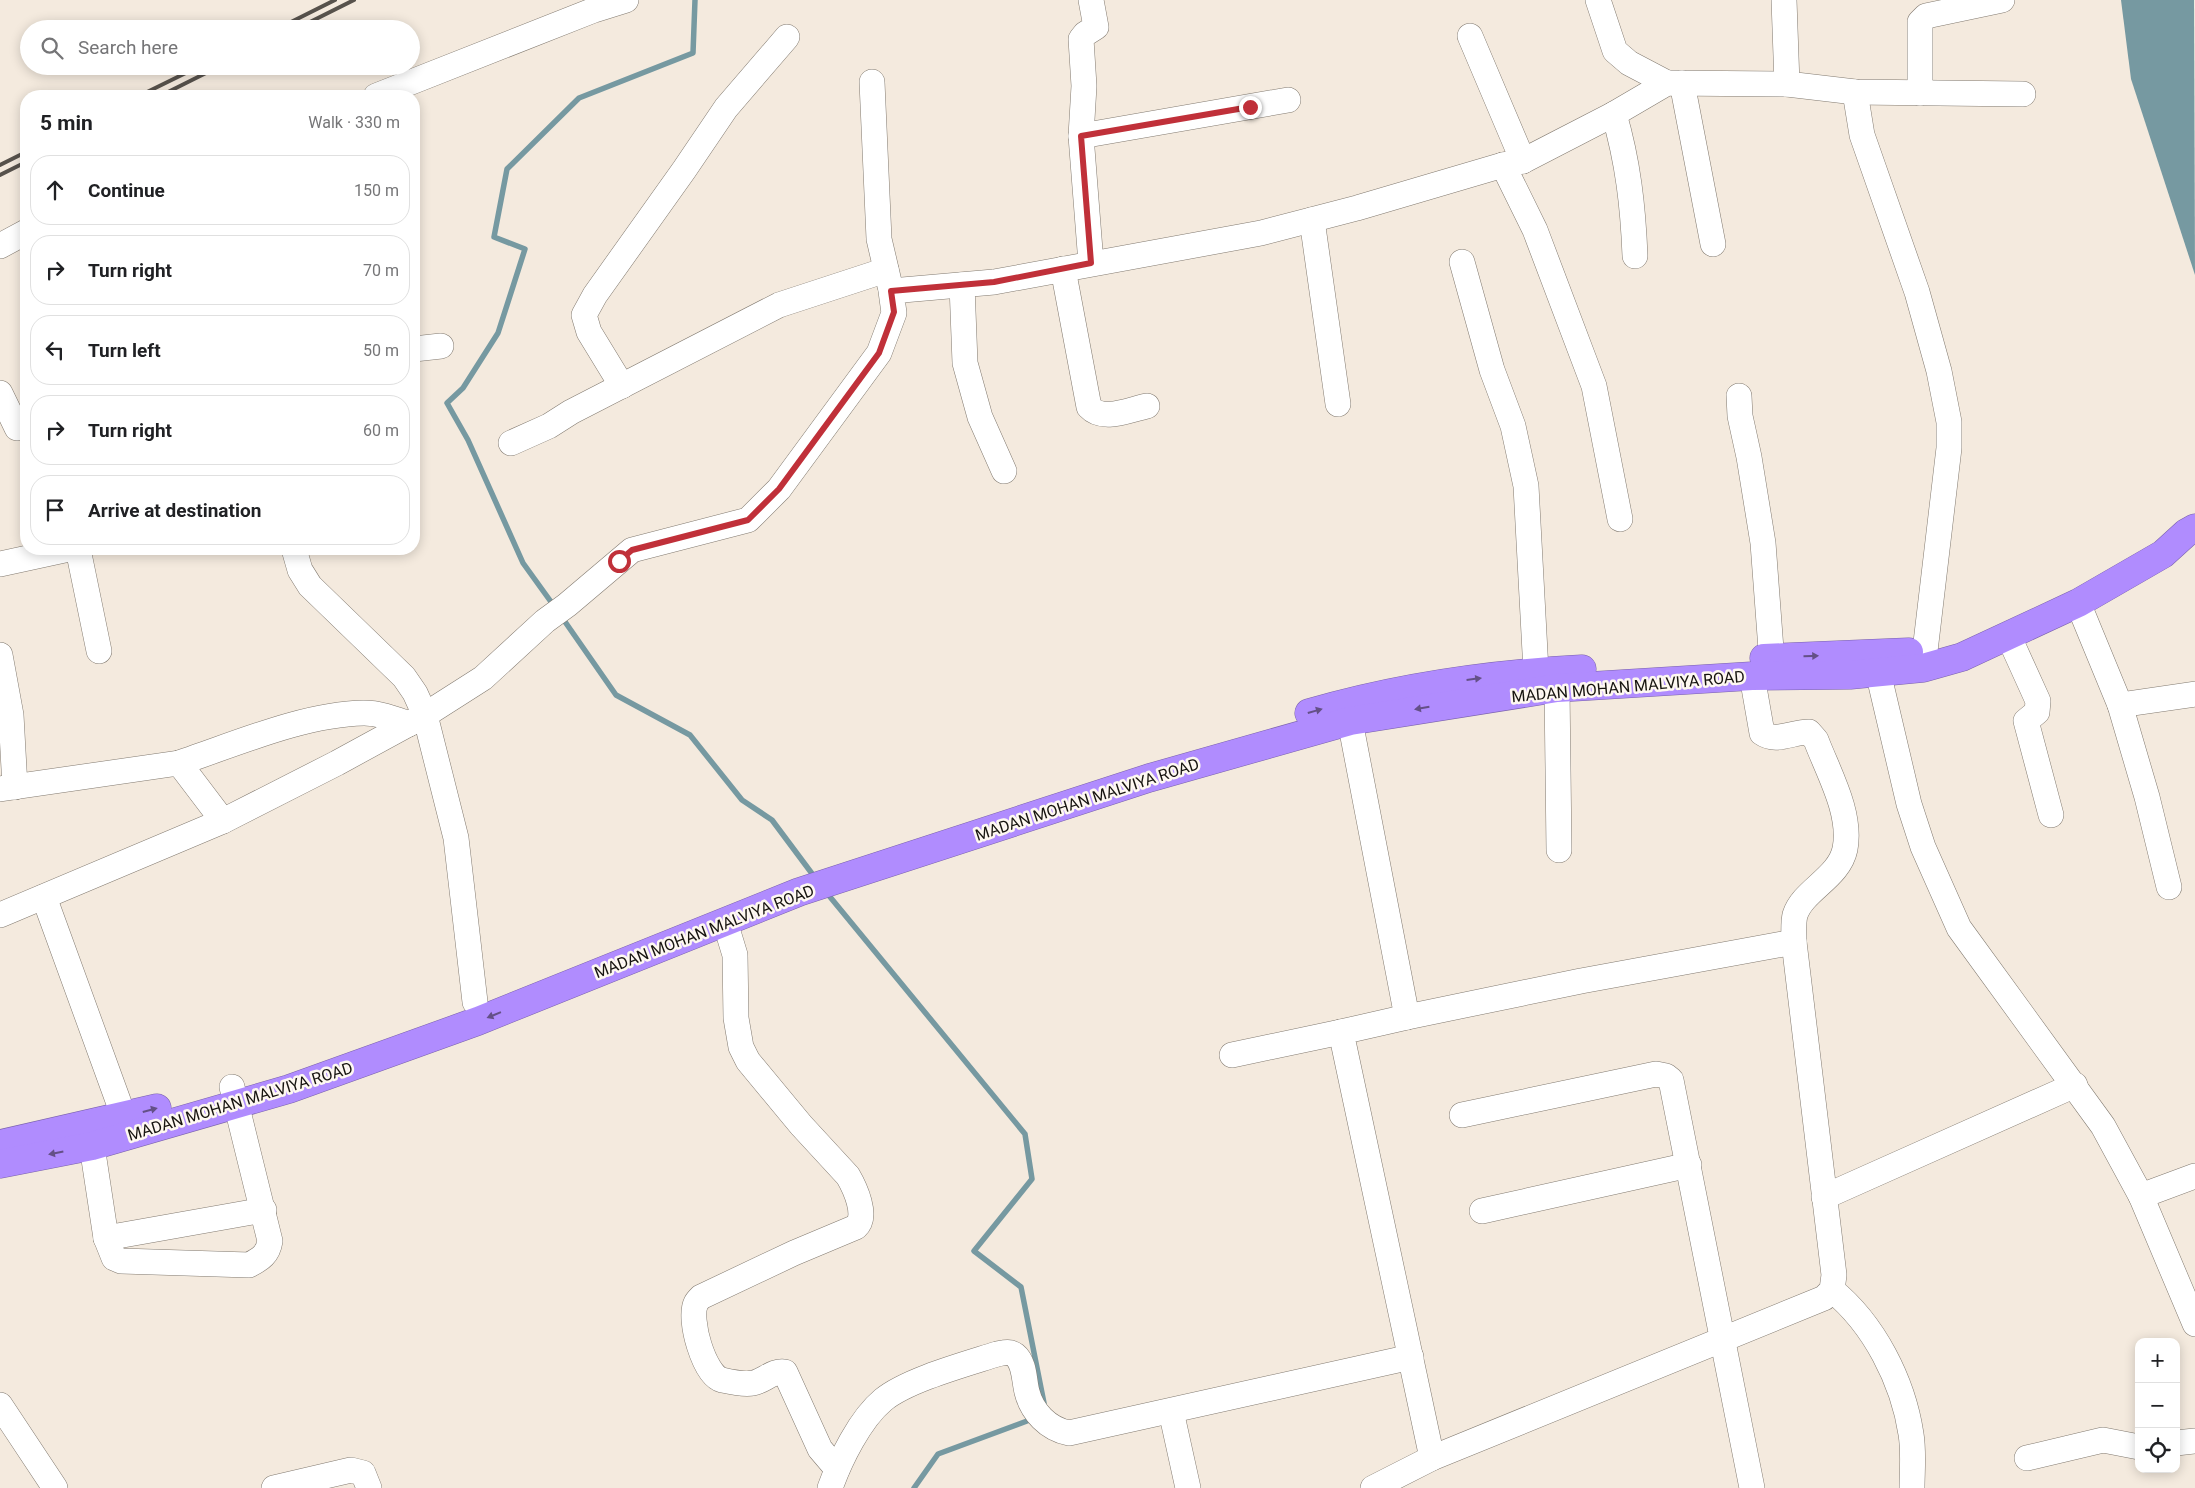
<!DOCTYPE html>
<meta charset="utf-8">
<style>
:root{--surface:#fff;--page:#f6f6f6;--text:#202124;--muted:#757577;--line:#e0e0e0}
body{margin:0;font-family:Roboto,sans-serif;background:var(--page);color:var(--text)}
.controls{position:absolute;right:15px;bottom:15px;display:grid;overflow:hidden;border-radius:10px;box-shadow:0 2px 12px #0003}
.controls button{width:45px;height:45px;display:grid;place-items:center;padding:0;border:0;border-bottom:1px solid var(--line);background:var(--surface);color:var(--text);font:25px sans-serif}
.stop{position:absolute;width:15px;height:15px;margin:-11px;border:4px solid #c03039;border-radius:50%;background:#fff}
.stop.end{background:#c03039;border-color:#fff;box-shadow:0 1px 5px #0008}
.list{margin:0;padding:0;list-style:none}
h2{display:flex;justify-content:space-between;align-items:center;height:65px;margin:0;padding:0 20px;font-size:21px}
h2 small{font-size:16px;font-weight:400;color:var(--muted)}
.list li{display:grid;grid-template-columns:32px 1fr auto;gap:15px;align-items:center;box-sizing:border-box;height:70px;margin:0 10px 10px;padding:0 10px;border:1px solid var(--line);border-radius:20px}
.list b{display:block;font-size:19px;white-space:nowrap}
.list em{font-size:16px;font-style:normal;color:var(--muted)}
.icon{flex:none;width:28px;height:28px;fill:none;stroke:currentColor;stroke-width:2;stroke-linecap:round;stroke-linejoin:round}
.map{position:relative;flex:none;width:2195px;height:1488px;overflow:hidden}
.search{position:absolute;background:var(--surface);box-shadow:0 2px 12px #0003;left:20px;top:20px;width:400px;height:55px;display:flex;align-items:center;gap:12px;box-sizing:border-box;padding:0 18px;border-radius:28px;color:var(--muted);font-size:19px}
.panel{position:absolute;background:var(--surface);box-shadow:0 2px 12px #0003;left:20px;top:90px;width:400px;height:465px;border-radius:20px}
.map>svg:first-child{display:block}
</style>
<div class="map">
<svg width="2195" height="1488" viewBox="0 0 2195 1488">
<rect width="100%" height="100%" fill="#f4eade"/>
<path fill="#7699a1" d="M2121 0H2194L2195 275 2131 79Z"/>
<g fill="none" stroke-linecap="round" stroke-linejoin="round">
<g stroke="#7699a1" stroke-width="5.5">
<path d="M554 606 523 563 468 440 447 403 463 388 498 333 525 249 494 237 507 169 579 98 693 53 695 0"/>
<path d="M561 616 616 695 690 735 742 800 772 820 816 879"/>
<path d="M826 892 1025 1134 1032 1179 974 1251 1021 1287 1044 1403 1043 1404"/>
<path d="M914 1488 938 1454 1027 1421 1031 1416"/>
</g>
<g stroke="#827a70" stroke-width="26">
<g id="minor">
<path d="M1091 0 1096 27 1085 34 1081 39 1084 86 1081 136 1091 263"/>
<path d="M1598 0 1615 51 1629 63 1667 83"/>
<path d="M1784 0 1787 84"/>
<path d="M1470 36 1523 161"/>
<path d="M872 82 879 239 890 286"/>
<path d="M1682 83 1713 244"/>
<path d="M1855 92 1862 135 1917 292 1939 371 1949 422V448L1923 668"/>
<path d="M1920 93V22L1926 16 2002 0"/>
<path d="M376 96 594 10 626 0"/>
<path d="M1614 114C1628 162 1633 206 1635 256"/>
<path d="M1081 136 1288 100"/>
<path d="M1503 165 1535 230 1594 386 1620 519"/>
<path d="M1312 220 1338 404"/>
<path d="M0 246 26 232"/>
<path d="M1462 262 1492 370 1513 426 1526 486 1536 671"/>
<path d="M1063 269 1089 407C1103 422 1128 410 1147 406"/>
<path d="M962 285 965 363 980 417 1004 471"/>
<path d="M414 349 441 346"/>
<path d="M622 386 589 332 584 315 595 295 684 170 726 108 787 37"/>
<path d="M0 393 17 428"/>
<path d="M1739 396 1740 416 1749 457 1763 543 1773 676"/>
<path d="M511 443 549 426 571 412 779 305 886 270"/>
<path d="M78 549 99 651"/>
<path d="M294 549 300 570 310 586 404 677 415 693 425 715 456 838 475 1002"/>
<path d="M0 564 69 549"/>
<path d="M2078 603 2120 705 2147 797 2169 887"/>
<path d="M2009 637 2038 701 2037 712 2026 721 2051 815"/>
<path d="M0 655 11 715 15 787"/>
<path d="M1878 672 1909 804 1923 847 1959 928 2103 1126 2141 1196 2195 1324"/>
<path d="M1557 688 1559 850"/>
<path d="M2120 705 2195 694"/>
<path d="M1350 721 1407 1017 1341 1032 1432 1458"/>
<path d="M179 763C236 744 304 714 364 713 380 713 395 719 409 724"/>
<path d="M0 789 179 763 223 821"/>
<path d="M44 897 124 1117"/>
<path d="M0 915 223 821 337 763 425 715 483 678 545 621 567 605 632 550 748 520 779 489 879 353 894 313 891 291 994 282 1261 233 1357 208 1503 165 1523 161 1614 114 1667 83 1787 84 1855 92 2023 94"/>
<path d="M725 922 735 955 736 1018 741 1047 748 1061 801 1125 848 1176C855 1188 868 1216 856 1227L794 1253 701 1297C699 1299 697 1301 696 1303 688 1319 704 1375 722 1380 731 1382 744 1385 753 1383 764 1381 773 1370 785 1372L820 1449 837 1469"/>
<path d="M1407 1017 1581 981 1794 942"/>
<path d="M1232 1055 1341 1032"/>
<path d="M1462 1115 1656 1074 1666 1076 1671 1080 1752 1488"/>
<path d="M92 1146 106 1238 114 1258 121 1261 249 1265C261 1259 268 1254 270 1241L232 1087"/>
<path d="M2141 1196 2195 1176"/>
<path d="M1824 1197 2075 1085"/>
<path d="M1482 1211 1689 1165"/>
<path d="M106 1238 264 1210"/>
<path d="M1832 1290C1874 1324 1903 1381 1911 1434 1914 1452 1912 1471 1912 1488"/>
<path d="M0 1405 55 1488"/>
<path d="M1171 1411 1188 1488"/>
<path d="M2176 1443 2195 1441"/>
<path d="M2027 1458 2103 1440 2139 1447"/>
<path d="M274 1488 351 1470 363 1473 369 1488"/>
<path d="M830 1488C840 1460 860 1419 883 1400 907 1380 966 1364 997 1354 1003 1353 1010 1351 1015 1355 1025 1363 1024 1381 1027 1392 1032 1412 1048 1429 1069 1433L1411 1357"/>
<path d="M1373 1488 1432 1458 1824 1298 1832 1290 1834 1275 1794 942C1794 933 1793 923 1795 915 1803 890 1839 878 1845 849 1852 813 1828 772 1816 740L1809 732C1792 732 1776 743 1762 733L1752 676"/>
</g>
</g>
<g stroke="#7a62ab" stroke-width="29">
<g id="highway">
<path d="M1764 658 1909 652"/>
<path d="M1309 713C1398 687 1489 674 1582 669"/>
<path d="M0 1144 157 1108"/>
<path d="M0 1164 92 1146 289 1089 478 1021 799 892 1149 778 1350 721 1557 688 1752 676 1850 675 1923 668 1962 657 2078 603 2163 554 2186 533 2195 528"/>
</g>
</g>
<use href="#minor" stroke="#fff" stroke-width="25"/>
<use href="#highway" stroke="#b08cfe" stroke-width="28"/>
<g stroke="#57524c" stroke-width="4">
<path d="M277 29 335 0"/>
<path d="M296 29 354 0"/>
<path d="M139 96 200 66"/>
<path d="M160 96 220 66"/>
<path d="M0 165 26 152"/>
<path d="M0 175 26 162"/>
</g>
</g>
<defs><path id="oneway-solid" d="M-6-.8H1V-3.2L6.5 0L1 3.2V.8H-6Z" transform="scale(1.25)"/></defs>
<g fill="#645087">
<use href="#oneway-solid" transform="translate(1811 656) rotate(-2)"/>
<use href="#oneway-solid" transform="translate(1474 679) rotate(-7)"/>
<use href="#oneway-solid" transform="translate(1422 708) rotate(170)"/>
<use href="#oneway-solid" transform="translate(1315 711) rotate(-16)"/>
<use href="#oneway-solid" transform="translate(494 1015) rotate(158)"/>
<use href="#oneway-solid" transform="translate(150 1110) rotate(-15)"/>
<use href="#oneway-solid" transform="translate(56 1153) rotate(169)"/>
</g>
<g fill="none" stroke-linecap="round" stroke-linejoin="round">
<path stroke="#c03039" stroke-width="6" d="M619 561 632 550 748 520 779 489 879 353 894 312 891 291 994 282 1091 263 1081 136 1250 107"/>
</g>
<g text-anchor="middle" stroke-width="5" stroke-linejoin="round" paint-order="stroke">
<g font-size="16" fill="#171410" stroke="#fef8f1">
<text transform="translate(1628 686) rotate(-5)" y="6">MADAN MOHAN MALVIYA ROAD</text>
<text transform="translate(1087 799) rotate(-18)" y="6">MADAN MOHAN MALVIYA ROAD</text>
<text transform="translate(704 931) rotate(-21)" y="6">MADAN MOHAN MALVIYA ROAD</text>
<text transform="translate(240 1101) rotate(-17)" y="6">MADAN MOHAN MALVIYA ROAD</text>
</g>
</g>
</svg>
<div class="controls">
<button>+</button>
<button>−</button>
<button><svg class="icon" aria-label="locate" viewBox="0 0 24 24"><circle cx="12" cy="12" r="6"/><path d="M12 2v4M12 18v4M2 12h4M18 12h4"/></svg></button>
</div>
<div class="stop" style="left:619px;top:561px"></div>
<div class="stop end" style="left:1250px;top:107px"></div>
<div class="search"><svg class="icon" aria-label="search" viewBox="0 0 24 24"><circle cx="10" cy="10" r="6"/><path d="M15 15l6 6"/></svg>Search here</div>
<section class="panel">
<h2>5 min<small>Walk · 330 m</small></h2>
<ul class="list">
<li><svg class="icon" aria-label="ahead" viewBox="0 0 24 24"><path d="M12 20V5M6 11l6-6 6 6"/></svg><div><b>Continue</b></div><em>150 m</em></li>
<li><svg class="icon" aria-label="right" viewBox="0 0 24 24"><path d="M7 20v-9h11M14 6l5 5-5 5"/></svg><div><b>Turn right</b></div><em>70 m</em></li>
<li><svg class="icon" aria-label="left" viewBox="0 0 24 24"><path d="M17 20v-9H6M10 6l-5 5 5 5"/></svg><div><b>Turn left</b></div><em>50 m</em></li>
<li><svg class="icon" aria-label="right" viewBox="0 0 24 24"><path d="M7 20v-9h11M14 6l5 5-5 5"/></svg><div><b>Turn right</b></div><em>60 m</em></li>
<li><svg class="icon" aria-label="arrive" viewBox="0 0 24 24"><path d="M6 21V4h12l-3 4 3 4H6"/></svg><div><b>Arrive at destination</b></div></li>
</ul>
</section>
</div>
